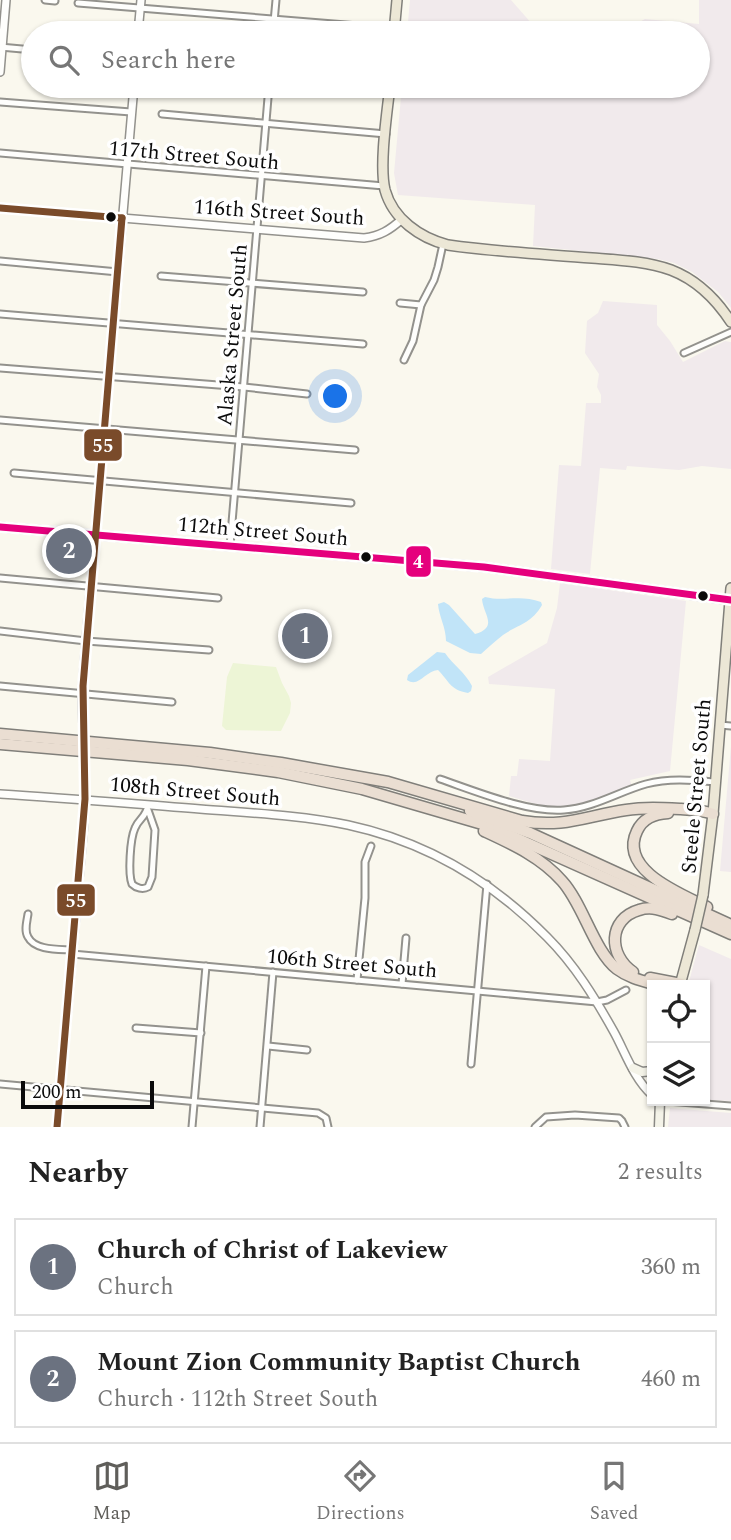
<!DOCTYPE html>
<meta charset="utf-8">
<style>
:root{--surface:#fff;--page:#f6f6f6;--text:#222;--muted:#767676;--line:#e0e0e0;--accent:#5f5e5a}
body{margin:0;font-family:Spectral,serif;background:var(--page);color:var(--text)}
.controls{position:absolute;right:21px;bottom:21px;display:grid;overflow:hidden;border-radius:0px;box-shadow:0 2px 5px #0004}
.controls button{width:63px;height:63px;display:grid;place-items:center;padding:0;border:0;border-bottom:2px solid var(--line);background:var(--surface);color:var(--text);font:35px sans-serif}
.scale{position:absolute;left:21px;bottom:18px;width:133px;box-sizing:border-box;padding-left:7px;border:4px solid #0b0b0b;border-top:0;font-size:19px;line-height:24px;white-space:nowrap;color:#0b0b0b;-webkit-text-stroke:5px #fff;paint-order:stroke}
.you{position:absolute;left:336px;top:397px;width:24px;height:24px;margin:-18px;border:5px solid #fff;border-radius:50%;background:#1a73e8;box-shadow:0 0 0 10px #1a73e833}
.badge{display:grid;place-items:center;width:46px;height:46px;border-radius:50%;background:var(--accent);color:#fff;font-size:23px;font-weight:700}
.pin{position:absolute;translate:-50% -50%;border:4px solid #fff;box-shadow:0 2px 7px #0006}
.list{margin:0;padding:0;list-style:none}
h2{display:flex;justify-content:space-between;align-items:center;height:91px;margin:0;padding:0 28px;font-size:30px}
h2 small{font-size:23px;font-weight:400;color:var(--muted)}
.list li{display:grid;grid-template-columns:46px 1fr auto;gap:21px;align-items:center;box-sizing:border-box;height:98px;margin:0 14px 14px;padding:0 14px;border:2px solid var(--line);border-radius:0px}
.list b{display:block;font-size:26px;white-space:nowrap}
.list p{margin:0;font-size:23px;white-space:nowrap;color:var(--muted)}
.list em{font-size:23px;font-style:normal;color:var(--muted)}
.icon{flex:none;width:38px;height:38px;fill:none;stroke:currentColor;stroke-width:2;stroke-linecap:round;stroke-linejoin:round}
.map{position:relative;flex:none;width:731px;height:1127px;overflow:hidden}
.search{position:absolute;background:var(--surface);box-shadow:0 2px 5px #0004;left:21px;right:21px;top:21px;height:77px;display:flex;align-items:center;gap:18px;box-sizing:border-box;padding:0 24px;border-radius:38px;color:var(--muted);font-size:26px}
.sheet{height:315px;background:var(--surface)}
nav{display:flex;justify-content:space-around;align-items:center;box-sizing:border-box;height:98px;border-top:2px solid var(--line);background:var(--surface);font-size:19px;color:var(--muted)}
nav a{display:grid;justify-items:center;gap:4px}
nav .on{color:var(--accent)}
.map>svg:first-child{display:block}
</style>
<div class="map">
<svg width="731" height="1127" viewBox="0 0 731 1127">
<rect width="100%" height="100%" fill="#faf8ee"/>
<g fill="#f1eaec">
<path d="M410 0H511L540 33H407Z"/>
<path d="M699 0H731V308L718 292 692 272 674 263 658 259 533 246 535 205 398 195 394 173 402 86H698V33H619L645 19 699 24Z"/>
<path d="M603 301 657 305V325L670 341 683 362 725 341 731 342V469L702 466 679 470 627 466 626 470 600 468 590 574 551 569 559 465 581 466 586 403H601V395L597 387 599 374 585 353 587 321 598 313Z"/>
<path d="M560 583 686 601 670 771 630 780 632 787 585 804 568 807 539 805 509 796 511 776H517L519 759 550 761 555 689 489 684 488 677 547 643 557 608Z"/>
<path d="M731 746V872L720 871Z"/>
<path d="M699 945 731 959V1101L705 1100V985H688Z"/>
<path d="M670 1108 731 1113V1127H668Z"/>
</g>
<path fill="#edf5d6" d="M233 663 276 667 282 683 289 696 291 703 290 713 281 731 226 730 222 726 227 677Z"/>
<g fill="#c1e4f8">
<path d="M485 597C504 602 520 594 541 602L542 605C531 624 519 624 503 635 495 641 488 648 481 654L470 653 446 641C446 627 439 617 438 604L444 602 449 605 475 634C499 627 483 614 482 599Z"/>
<path d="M437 652 445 653C453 665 465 672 472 686L471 691 468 693C450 690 449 681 438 670 425 671 419 688 407 680L408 675Z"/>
</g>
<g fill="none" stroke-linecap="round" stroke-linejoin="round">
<g stroke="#93928d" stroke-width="9">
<g id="minor">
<path d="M45 0 55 1"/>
<path d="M78 3 395 29"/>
<path d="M273 33 276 0"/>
<path d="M0 47 33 50"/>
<path d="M0 102 131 112"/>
<path d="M162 114 386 134"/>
<path d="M0 153 384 186"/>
<path d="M0 261 118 272"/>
<path d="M161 276 363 292"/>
<path d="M400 303 421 305"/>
<path d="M0 314 363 344"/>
<path d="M684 353 731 332"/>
<path d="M404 360 413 341 421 305 434 280 438 267 443 244"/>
<path d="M0 368 244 387 307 394"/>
<path d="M0 420 355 450"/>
<path d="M14 473 351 503"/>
<path d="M230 546 269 86"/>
<path d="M0 578 218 598"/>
<path d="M0 631 86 641 209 650"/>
<path d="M0 686 172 702"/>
<path d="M720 725 731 726"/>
<path d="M440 779C475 791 528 813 564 810 593 808 618 792 646 784 669 778 691 780 715 782"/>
<path d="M148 810 155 830 152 877 148 887C143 890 136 888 132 884 128 874 130 839 135 828 139 818 146 818 148 805"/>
<path d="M28 914C27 921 24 931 28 937 35 951 60 949 73 950"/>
<path d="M72 954 597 1002 607 1000 626 990"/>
<path d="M357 980 365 898V862L371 846"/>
<path d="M402 984 406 938"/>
<path d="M136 1028 201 1033"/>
<path d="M268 1046 307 1050"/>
<path d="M471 1064 487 884"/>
<path d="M0 1084 318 1113 326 1118 328 1127"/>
<path d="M667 1101 731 1106"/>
<path d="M192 1127 206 966"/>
<path d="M260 1127 273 972"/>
<path d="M535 1127 546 1117 575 1115 619 1118 622 1121 625 1127"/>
</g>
</g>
<g stroke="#93928d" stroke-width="10">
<g id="tertiary">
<path d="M138 33 141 0"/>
<path d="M0 72 6 0"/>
<path d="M0 208 364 238C380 236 390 230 402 219"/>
<path d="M83 724 82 694 86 641 134 86"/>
<path d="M0 794C67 798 134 804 200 809 249 813 300 815 348 825 427 842 491 880 547 937 575 965 595 998 614 1032 625 1052 634 1079 652 1095"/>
<path d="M57 1127 84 821 85 765"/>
</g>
</g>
<g stroke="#898884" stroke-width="11">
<g id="secondary">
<path d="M0 527 484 567 730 600"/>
<path d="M633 1068 642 1072 652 1071"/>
<path d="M659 1127 660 1101"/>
</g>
</g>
<g stroke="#807f7a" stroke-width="12">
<g id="primary">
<path d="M394 33 397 0"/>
<path d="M390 86C387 113 379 165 385 190 393 219 420 238 448 245 496 252 544 254 592 258 618 260 646 261 671 270 697 280 716 299 731 322"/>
<path d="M703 895 713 814 731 588"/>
<path d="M680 985 695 930"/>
</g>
</g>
<g stroke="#807f7a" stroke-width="13">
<g id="motorway">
<path d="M0 734 210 753 281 763 388 782 522 821C564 828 586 816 626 810 644 807 662 808 681 809 692 810 703 810 713 814"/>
<path d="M0 744 188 760 278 772 362 789 489 826 731 934"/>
<path d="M470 811 530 833 731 925"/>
<path d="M668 813C654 814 643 818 637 831 618 870 681 894 707 907"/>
<path d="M484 831C512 844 541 857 562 881 583 904 594 951 617 969 629 978 643 981 657 985"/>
<path d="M633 972C608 955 608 919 639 910 651 906 662 910 672 914"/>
<path d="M650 978 681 984"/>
</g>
</g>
<use href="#minor" stroke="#fefefc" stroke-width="5"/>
<use href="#tertiary" stroke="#fefefc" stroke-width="7"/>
<use href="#secondary" stroke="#f4f3e8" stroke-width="8"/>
<use href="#primary" stroke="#ece7d6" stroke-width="9"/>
<use href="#motorway" stroke="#eaded2" stroke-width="10"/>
<g stroke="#93928d" stroke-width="10" stroke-linecap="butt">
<path id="tertiary-bridge" d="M83 724 85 765"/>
</g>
<g stroke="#807f7a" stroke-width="12" stroke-linecap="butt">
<path id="primary-bridge" d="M695 930 703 895"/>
</g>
<use href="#tertiary-bridge" stroke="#fefefc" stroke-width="7"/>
<use href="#primary-bridge" stroke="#ece7d6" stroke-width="9"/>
<g stroke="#fff" stroke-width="12">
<path id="bus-1" d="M0 527 484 567 731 600"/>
</g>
<g stroke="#fff" stroke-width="12">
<g id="bus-2">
<path d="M0 208 122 218"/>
<path d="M57 1127 85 799 83 686 122 218"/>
</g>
</g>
<use href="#bus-1" stroke="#e5007d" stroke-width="7"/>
<use href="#bus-2" stroke="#7a4b2a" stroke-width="7"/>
</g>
<g fill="#0b0b0b" stroke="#fff" stroke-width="2.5">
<circle cx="111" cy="217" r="6"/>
<circle cx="366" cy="557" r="6"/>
<circle cx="703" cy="596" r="6"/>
</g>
<g text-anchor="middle" stroke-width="7" stroke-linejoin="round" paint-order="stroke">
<g font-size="21" fill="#0b0b0b" stroke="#fff">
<text transform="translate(194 155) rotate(5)" y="7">117th Street South</text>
<text transform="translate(279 212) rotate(4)" y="7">116th Street South</text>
<text transform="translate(232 335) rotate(-85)" y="7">Alaska Street South</text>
<text transform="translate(263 531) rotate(5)" y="7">112th Street South</text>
<text transform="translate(696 786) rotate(-85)" y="7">Steele Street South</text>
<text transform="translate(195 791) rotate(5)" y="7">108th Street South</text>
<text transform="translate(352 963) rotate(5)" y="7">106th Street South</text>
</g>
</g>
<g stroke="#fff" stroke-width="2.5">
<rect x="83" y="428" width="40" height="34" rx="7" fill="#7a4b2a"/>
<rect x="405" y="545" width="27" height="33" rx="7" fill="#e5007d"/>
<rect x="56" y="883" width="40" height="34" rx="7" fill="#7a4b2a"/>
</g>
<g font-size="19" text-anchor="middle" font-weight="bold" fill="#fff">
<text x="103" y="452">55</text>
<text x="418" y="568">4</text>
<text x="76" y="907">55</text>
</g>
</svg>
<div class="controls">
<button><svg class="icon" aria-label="locate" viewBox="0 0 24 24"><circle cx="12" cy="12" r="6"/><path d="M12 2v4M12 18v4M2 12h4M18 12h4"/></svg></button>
<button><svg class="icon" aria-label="layers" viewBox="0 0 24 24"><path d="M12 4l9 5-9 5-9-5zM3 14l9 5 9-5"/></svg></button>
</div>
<div class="scale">200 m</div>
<div class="you"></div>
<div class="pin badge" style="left:305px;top:636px;background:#6b7280">1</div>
<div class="pin badge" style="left:69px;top:551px;background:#6b7280">2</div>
<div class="search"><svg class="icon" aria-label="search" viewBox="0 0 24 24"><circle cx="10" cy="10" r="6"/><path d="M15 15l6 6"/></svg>Search here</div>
</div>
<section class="sheet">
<h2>Nearby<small>2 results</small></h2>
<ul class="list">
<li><span class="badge" style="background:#6b7280">1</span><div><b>Church of Christ of Lakeview</b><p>Church</p></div><em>360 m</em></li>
<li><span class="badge" style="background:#6b7280">2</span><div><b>Mount Zion Community Baptist Church</b><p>Church · 112th Street South</p></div><em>460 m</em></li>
</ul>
</section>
<nav>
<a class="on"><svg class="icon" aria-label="map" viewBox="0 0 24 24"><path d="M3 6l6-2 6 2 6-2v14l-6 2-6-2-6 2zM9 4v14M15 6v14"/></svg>Map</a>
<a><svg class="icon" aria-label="directions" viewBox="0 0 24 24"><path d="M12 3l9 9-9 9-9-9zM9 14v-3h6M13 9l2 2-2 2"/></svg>Directions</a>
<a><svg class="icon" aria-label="saved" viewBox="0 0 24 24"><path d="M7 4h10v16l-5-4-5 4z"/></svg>Saved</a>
</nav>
